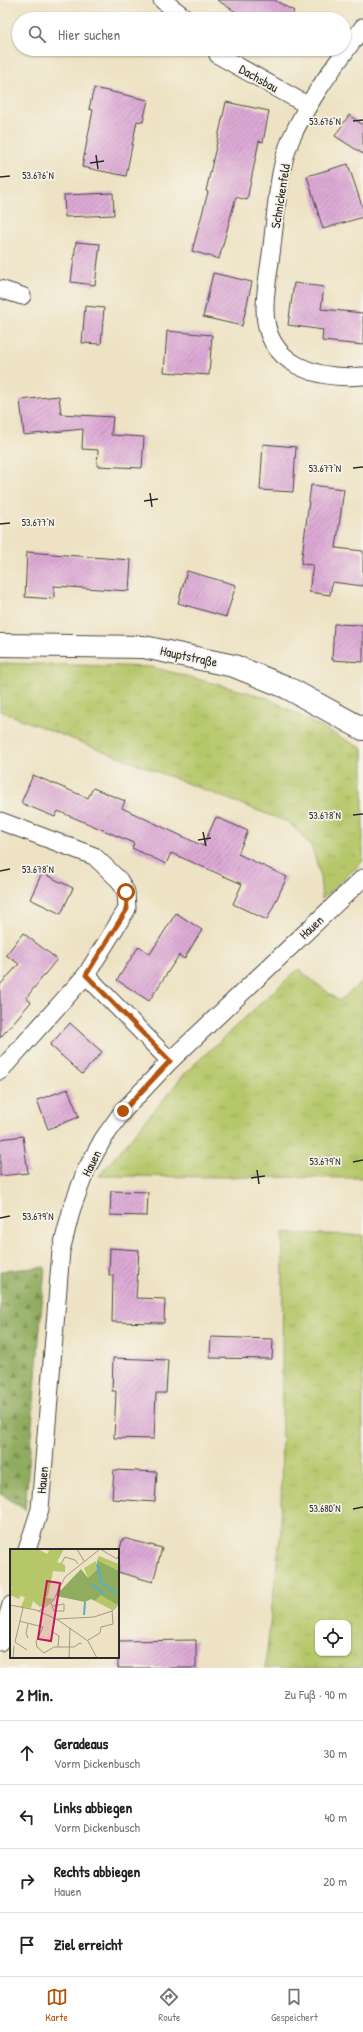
<!DOCTYPE html>
<html lang="de">
<meta charset="utf-8">
<style>
:root{--surface:#fff;--page:#f2f2f2;--text:#222;--muted:#767676;--line:#e0e0e0;--accent:#b45309}
body{margin:0;font-family:"Patrick Hand",sans-serif;background:var(--page);color:var(--text)}
.controls{position:absolute;right:12px;bottom:12px;display:grid;overflow:hidden;border-radius:8px;box-shadow:0 1px 3px #0004}
.controls button{width:36px;height:36px;display:grid;place-items:center;padding:0;border:0;border-bottom:1px solid var(--line);background:var(--surface);color:var(--text);font:20px sans-serif}
.stop{position:absolute;width:12px;height:12px;margin:-9px;border:3px solid #b45309;border-radius:50%;background:#fff}
.stop.end{background:#b45309;border-color:#fff;box-shadow:0 1px 4px #0008}
.list{margin:0;padding:0;list-style:none}
h2{display:flex;justify-content:space-between;align-items:center;height:52px;margin:0;padding:0 16px;font-size:17px}
h2 small{font-size:13px;font-weight:400;color:var(--muted)}
.list li{display:grid;grid-template-columns:26px 1fr auto;gap:12px;align-items:center;box-sizing:border-box;height:64px;padding:0 16px;border-top:1px solid var(--line)}
.list b{display:block;font-size:15px;white-space:nowrap}
.list p{margin:0;font-size:13px;white-space:nowrap;color:var(--muted)}
.list em{font-size:13px;font-style:normal;color:var(--muted)}
.icon{flex:none;width:22px;height:22px;fill:none;stroke:currentColor;stroke-width:2;stroke-linecap:round;stroke-linejoin:round}
.map{position:relative;flex:none;width:363px;height:1668px;overflow:hidden}
.search{position:absolute;background:var(--surface);box-shadow:0 1px 3px #0004;left:12px;right:12px;top:12px;height:44px;display:flex;align-items:center;gap:10px;box-sizing:border-box;padding:0 14px;border-radius:22px;color:var(--muted);font-size:15px}
.sheet{height:308px;background:var(--surface)}
nav{display:flex;justify-content:space-around;align-items:center;box-sizing:border-box;height:56px;border-top:1px solid var(--line);background:var(--surface);font-size:11px;color:var(--muted)}
nav a{display:grid;justify-items:center;gap:2px}
nav .on{color:var(--accent)}
.map>svg:first-child{display:block}
</style>
<div class="map">
<svg width="363" height="1668" viewBox="0 0 363 1668">
<defs>
<pattern id="grass-tufts" width="24" height="20" patternUnits="userSpaceOnUse"><rect width="24" height="20" fill="#b6c76a"/><path d="M3 7l-1-3M5 7V3M7 7l1-3M15 17l-1-3M17 17v-4M19 17l1-3" fill="none" stroke="#9dab5c"/></pattern>
<pattern id="forest-firs" width="22" height="20" patternUnits="userSpaceOnUse"><rect width="22" height="20" fill="#90ac5e"/><path d="M5 1l3.5 6h-7zM16 11l3.5 6h-7z" fill="#768c4e"/></pattern>
<pattern id="building-hatch" width="6" height="6" patternUnits="userSpaceOnUse"><rect width="6" height="6" fill="#dda9d6"/><path d="M-1 1l2-2M0 6l6-6M5 7l2-2" fill="none" stroke="#b38aae"/></pattern>
</defs>
<rect width="100%" height="100%" fill="#f7f3e8"/>
<filter id="ink" filterUnits="userSpaceOnUse"><feTurbulence type="fractalNoise" baseFrequency=".025" numOctaves="2"/><feDisplacementMap in="SourceGraphic" scale="8" xChannelSelector="R" yChannelSelector="G"/><feConvolveMatrix kernelMatrix="1 2 1 2 8 2 1 2 1" color-interpolation-filters="sRGB"/></filter>
<filter id="wash" filterUnits="userSpaceOnUse"><feTurbulence type="fractalNoise" baseFrequency=".012" numOctaves="4" result="noise"/><feDisplacementMap in="SourceGraphic" scale="16" xChannelSelector="R" yChannelSelector="G"/><feGaussianBlur stdDeviation="0.9" result="paint"/><feColorMatrix in="noise" values="0 0 0 0 0 0 0 0 0 0 0 0 0 0 0 0 0 1.4 0 .05"/><feComposite in="paint" operator="in"/></filter>
<g filter="url(#wash)">
<rect width="100%" height="100%" fill="#ede2c3"/>
<g fill="url(#grass-tufts)" stroke="#70794a" fill-rule="evenodd">
<path d="M0 663 152 667 265 697 363 749V861L322 899 320 875 312 847 290 823 0 711Z"/>
<path d="M298 969 339 1001 363 981V1178L99 1176 187 1071Z"/>
<path d="M283 1233 363 1235V1668H265L281 1529ZM318 1623H348V1653H318Z"/>
</g>
<path fill="url(#forest-firs)" stroke="#5e6c44" d="M45 1267 25 1510 0 1493V1271Z"/>
<g id="blocks">
<g fill="url(#building-hatch)">
<path d="M217 0H274L294 11 290 19H247Z"/>
<path d="M94 88 148 100 143 122 137 121 126 176 82 167 93 110 89 109Z"/>
<path d="M226 102 269 111 263 142 259 141 247 200 236 197 219 259 192 251 208 192 206 191Z"/>
<path d="M349 115 363 125V154L335 136Z"/>
<path d="M348 164 363 209V217L323 229 307 176Z"/>
<path d="M113 193 114 215 65 217 64 195Z"/>
<path d="M76 242 100 244 95 285 71 282Z"/>
<path d="M213 273 252 282 242 326 203 317Z"/>
<path d="M294 283 324 287 321 309 363 313V345L322 341 323 330 288 325Z"/>
<path d="M85 306 104 308 101 344 82 343Z"/>
<path d="M167 331 212 335 209 375 164 372Z"/>
<path d="M59 396 61 414 113 417 111 435 144 437 142 468 97 466 98 450 82 449 83 429 24 435 20 400Z"/>
<path d="M263 444 296 447 293 492 260 490Z"/>
<path d="M311 485 344 489 336 548 363 551V586L332 582 330 595 309 592 313 565 301 564Z"/>
<path d="M27 552 131 560 129 591 54 586V599L25 597Z"/>
<path d="M187 571 236 585 226 617 178 603Z"/>
<path d="M334 624 363 625V662L332 660Z"/>
<path d="M33 775 88 798 93 788 125 801 122 808 203 846 216 817 248 831 238 854 287 877 267 920 233 904 242 884 171 853 166 864 132 848 134 843 58 811 55 817 21 803Z"/>
<path d="M42 873 73 888 61 914 30 899Z"/>
<path d="M176 913 202 930 184 959 179 955 149 1001 117 980 139 946 150 954Z"/>
<path d="M23 933 57 959 26 998 31 1002 0 1038V985L19 964 6 955Z"/>
<path d="M70 1023 102 1052 82 1074 50 1045Z"/>
<path d="M68 1089 79 1117 48 1129 37 1100Z"/>
<path d="M23 1136 28 1173 0 1176V1139Z"/>
<path d="M111 1191 148 1192 147 1216 110 1215Z"/>
<path d="M110 1248 139 1250 136 1298 165 1299 164 1323 112 1322 113 1275H109Z"/>
<path d="M211 1337 273 1339 272 1359 210 1358Z"/>
<path d="M113 1358 168 1360 166 1393H156L154 1439 114 1438 116 1391H112Z"/>
<path d="M114 1470 157 1472 155 1502 112 1499Z"/>
<path d="M123 1538 162 1548 153 1582 118 1572V1555Z"/>
<path d="M196 1640V1668H118V1641Z"/>
</g>
</g>
</g>
<g filter="url(#ink)">
<use href="#blocks" fill-opacity="0" stroke="#484642" stroke-width="1"/>
<g fill="none" stroke-linecap="round" stroke-linejoin="round">
<g stroke="#484642" stroke-width="19">
<g id="street">
<path d="M162 0 187 19"/>
<path d="M363 27C337 63 309 98 291 139 278 170 277 205 273 237 271 261 265 286 265 309 265 365 317 380 363 376"/>
<path d="M216 49 218 55 307 105"/>
<path d="M0 289 22 296"/>
<path d="M0 821 94 856 119 880 126 892 127 909 86 975 0 1071"/>
<path d="M86 975 170 1061"/>
<path d="M27 1550 40 1509 61 1251 72 1208 86 1170 103 1139 123 1111 170 1061 363 878"/>
<path d="M0 1642 11 1605"/>
</g>
</g>
<g stroke="#484642" stroke-width="24">
<path id="secondary" d="M0 645 144 647 234 666 286 687 363 729"/>
</g>
<use href="#street" stroke="#fff" stroke-width="17"/>
<use href="#secondary" stroke="#fff" stroke-width="22"/>
</g>
</g>
<g fill="none" stroke-linecap="round" stroke-linejoin="round" filter="url(#ink)">
<path stroke="#b45309" stroke-width="5" d="M123 1111 170 1061 86 975 127 909 126 892"/>
</g>
<path fill="none" stroke="#2b2b2b" stroke-width="1.5" d="M353 121 363 120M96 155 98 169M90 163 104 161M0 177 10 176M353 468 363 467M150 493 152 507M144 501 158 499M0 524 10 523M353 815 363 814M203 832 206 846M198 840 211 838M0 871 10 869M353 1162 363 1160M257 1170 259 1184M251 1178 265 1176M0 1218 10 1216M353 1509 363 1507"/>
<g text-anchor="middle" stroke-width="3.5" stroke-linejoin="round" paint-order="stroke">
<g font-size="13" fill="#2b2b2b" stroke="#f7f3e8">
<text transform="translate(259 78) rotate(29)" y="5">Dachsbau</text>
<text transform="translate(280 196) rotate(-81)" y="5">Schnickenfeld</text>
<text transform="translate(189 656) rotate(12)" y="5">Hauptstraße</text>
<text transform="translate(311 927) rotate(-43)" y="5">Hauen</text>
<text transform="translate(91 1163) rotate(-64)" y="5">Hauen</text>
<text transform="translate(42 1480) rotate(-85)" y="5">Hauen</text>
</g>
</g>
<g transform="translate(10 1549)">
<rect width="109" height="109" fill="#ede2c3"/>
<path d="M0 0H28L37 5 40 0H54L47 13 55 16V23L43 22 38 47 34 48 44 50 36 56 30 58 23 52 21 59 11 58 15 48 10 47 9 50 0 46 2 38 0 41ZM89 7 109 15V22L87 11ZM86 12 88 19 78 29 74 19Z" fill="#b6c76a"/>
<path d="M87 11 109 22V54L107 56 91 47 85 52 81 50 75 53 46 47 48 39 51 41 71 20 78 29 88 19Z" fill="#90ac5e"/>
<path d="M91 46 107 56 102 61 85 52Z" fill="#b6c76a"/>
<path fill="none" stroke="#4fb1ce" stroke-width="2" d="M87 15 91 33 106 44M82 35 94 45M74 66 75 53"/>
<path fill="none" stroke="#9f9986" stroke-width="1" d="M67 0 74 12M90 0 107 10 109 5M51 15 55 8 65 11 68 15M41 54 44 62H54V55L43 57M0 56 26 61 48 71 78 92 87 109M13 59 5 93 17 101M29 62 43 52 55 28 90 0M47 70 84 68 102 62 109 55M9 72 33 78 26 93 27 98 34 104 44 98H64L70 94 72 95M41 82 49 87 48 98M18 89 16 84 18 75M78 91 90 84 91 78 103 75 102 62M3 109 4 97M59 109 60 79"/>
<path fill="#c2185b" fill-opacity="0.15" stroke="#c2185b" stroke-width="2" d="M37 32 50 34 41 92 28 90Z"/>
<rect width="109" height="109" fill="none" stroke="#2b2b2b" stroke-width="2"/>
</g>
<g font-size="10" text-anchor="middle" fill="#2b2b2b" stroke="#f7f3e8" stroke-width="3.5" stroke-linejoin="round" paint-order="stroke">
<text x="325" y="125">53.676°N</text>
<text x="38" y="179">53.676°N</text>
<text x="325" y="472">53.677°N</text>
<text x="38" y="526">53.677°N</text>
<text x="325" y="819">53.678°N</text>
<text x="38" y="873">53.678°N</text>
<text x="325" y="1165">53.679°N</text>
<text x="38" y="1220">53.679°N</text>
<text x="325" y="1512">53.680°N</text>
</g>
</svg>
<div class="controls">
<button><svg class="icon" aria-label="locate" viewBox="0 0 24 24"><circle cx="12" cy="12" r="6"/><path d="M12 2v4M12 18v4M2 12h4M18 12h4"/></svg></button>
</div>
<div class="stop" style="left:126px;top:892px"></div>
<div class="stop end" style="left:123px;top:1111px"></div>
<div class="search"><svg class="icon" aria-label="search" viewBox="0 0 24 24"><circle cx="10" cy="10" r="6"/><path d="M15 15l6 6"/></svg>Hier suchen</div>
</div>
<section class="sheet">
<h2>2 Min.<small>Zu Fuß · 90 m</small></h2>
<ul class="list">
<li><svg class="icon" aria-label="ahead" viewBox="0 0 24 24"><path d="M12 20V5M6 11l6-6 6 6"/></svg><div><b>Geradeaus</b><p>Vorm Dickenbusch</p></div><em>30 m</em></li>
<li><svg class="icon" aria-label="left" viewBox="0 0 24 24"><path d="M17 20v-9H6M10 6l-5 5 5 5"/></svg><div><b>Links abbiegen</b><p>Vorm Dickenbusch</p></div><em>40 m</em></li>
<li><svg class="icon" aria-label="right" viewBox="0 0 24 24"><path d="M7 20v-9h11M14 6l5 5-5 5"/></svg><div><b>Rechts abbiegen</b><p>Hauen</p></div><em>20 m</em></li>
<li><svg class="icon" aria-label="arrive" viewBox="0 0 24 24"><path d="M6 21V4h12l-3 4 3 4H6"/></svg><div><b>Ziel erreicht</b></div></li>
</ul>
</section>
<nav>
<a class="on"><svg class="icon" aria-label="map" viewBox="0 0 24 24"><path d="M3 6l6-2 6 2 6-2v14l-6 2-6-2-6 2zM9 4v14M15 6v14"/></svg>Karte</a>
<a><svg class="icon" aria-label="directions" viewBox="0 0 24 24"><path d="M12 3l9 9-9 9-9-9zM9 14v-3h6M13 9l2 2-2 2"/></svg>Route</a>
<a><svg class="icon" aria-label="saved" viewBox="0 0 24 24"><path d="M7 4h10v16l-5-4-5 4z"/></svg>Gespeichert</a>
</nav>
